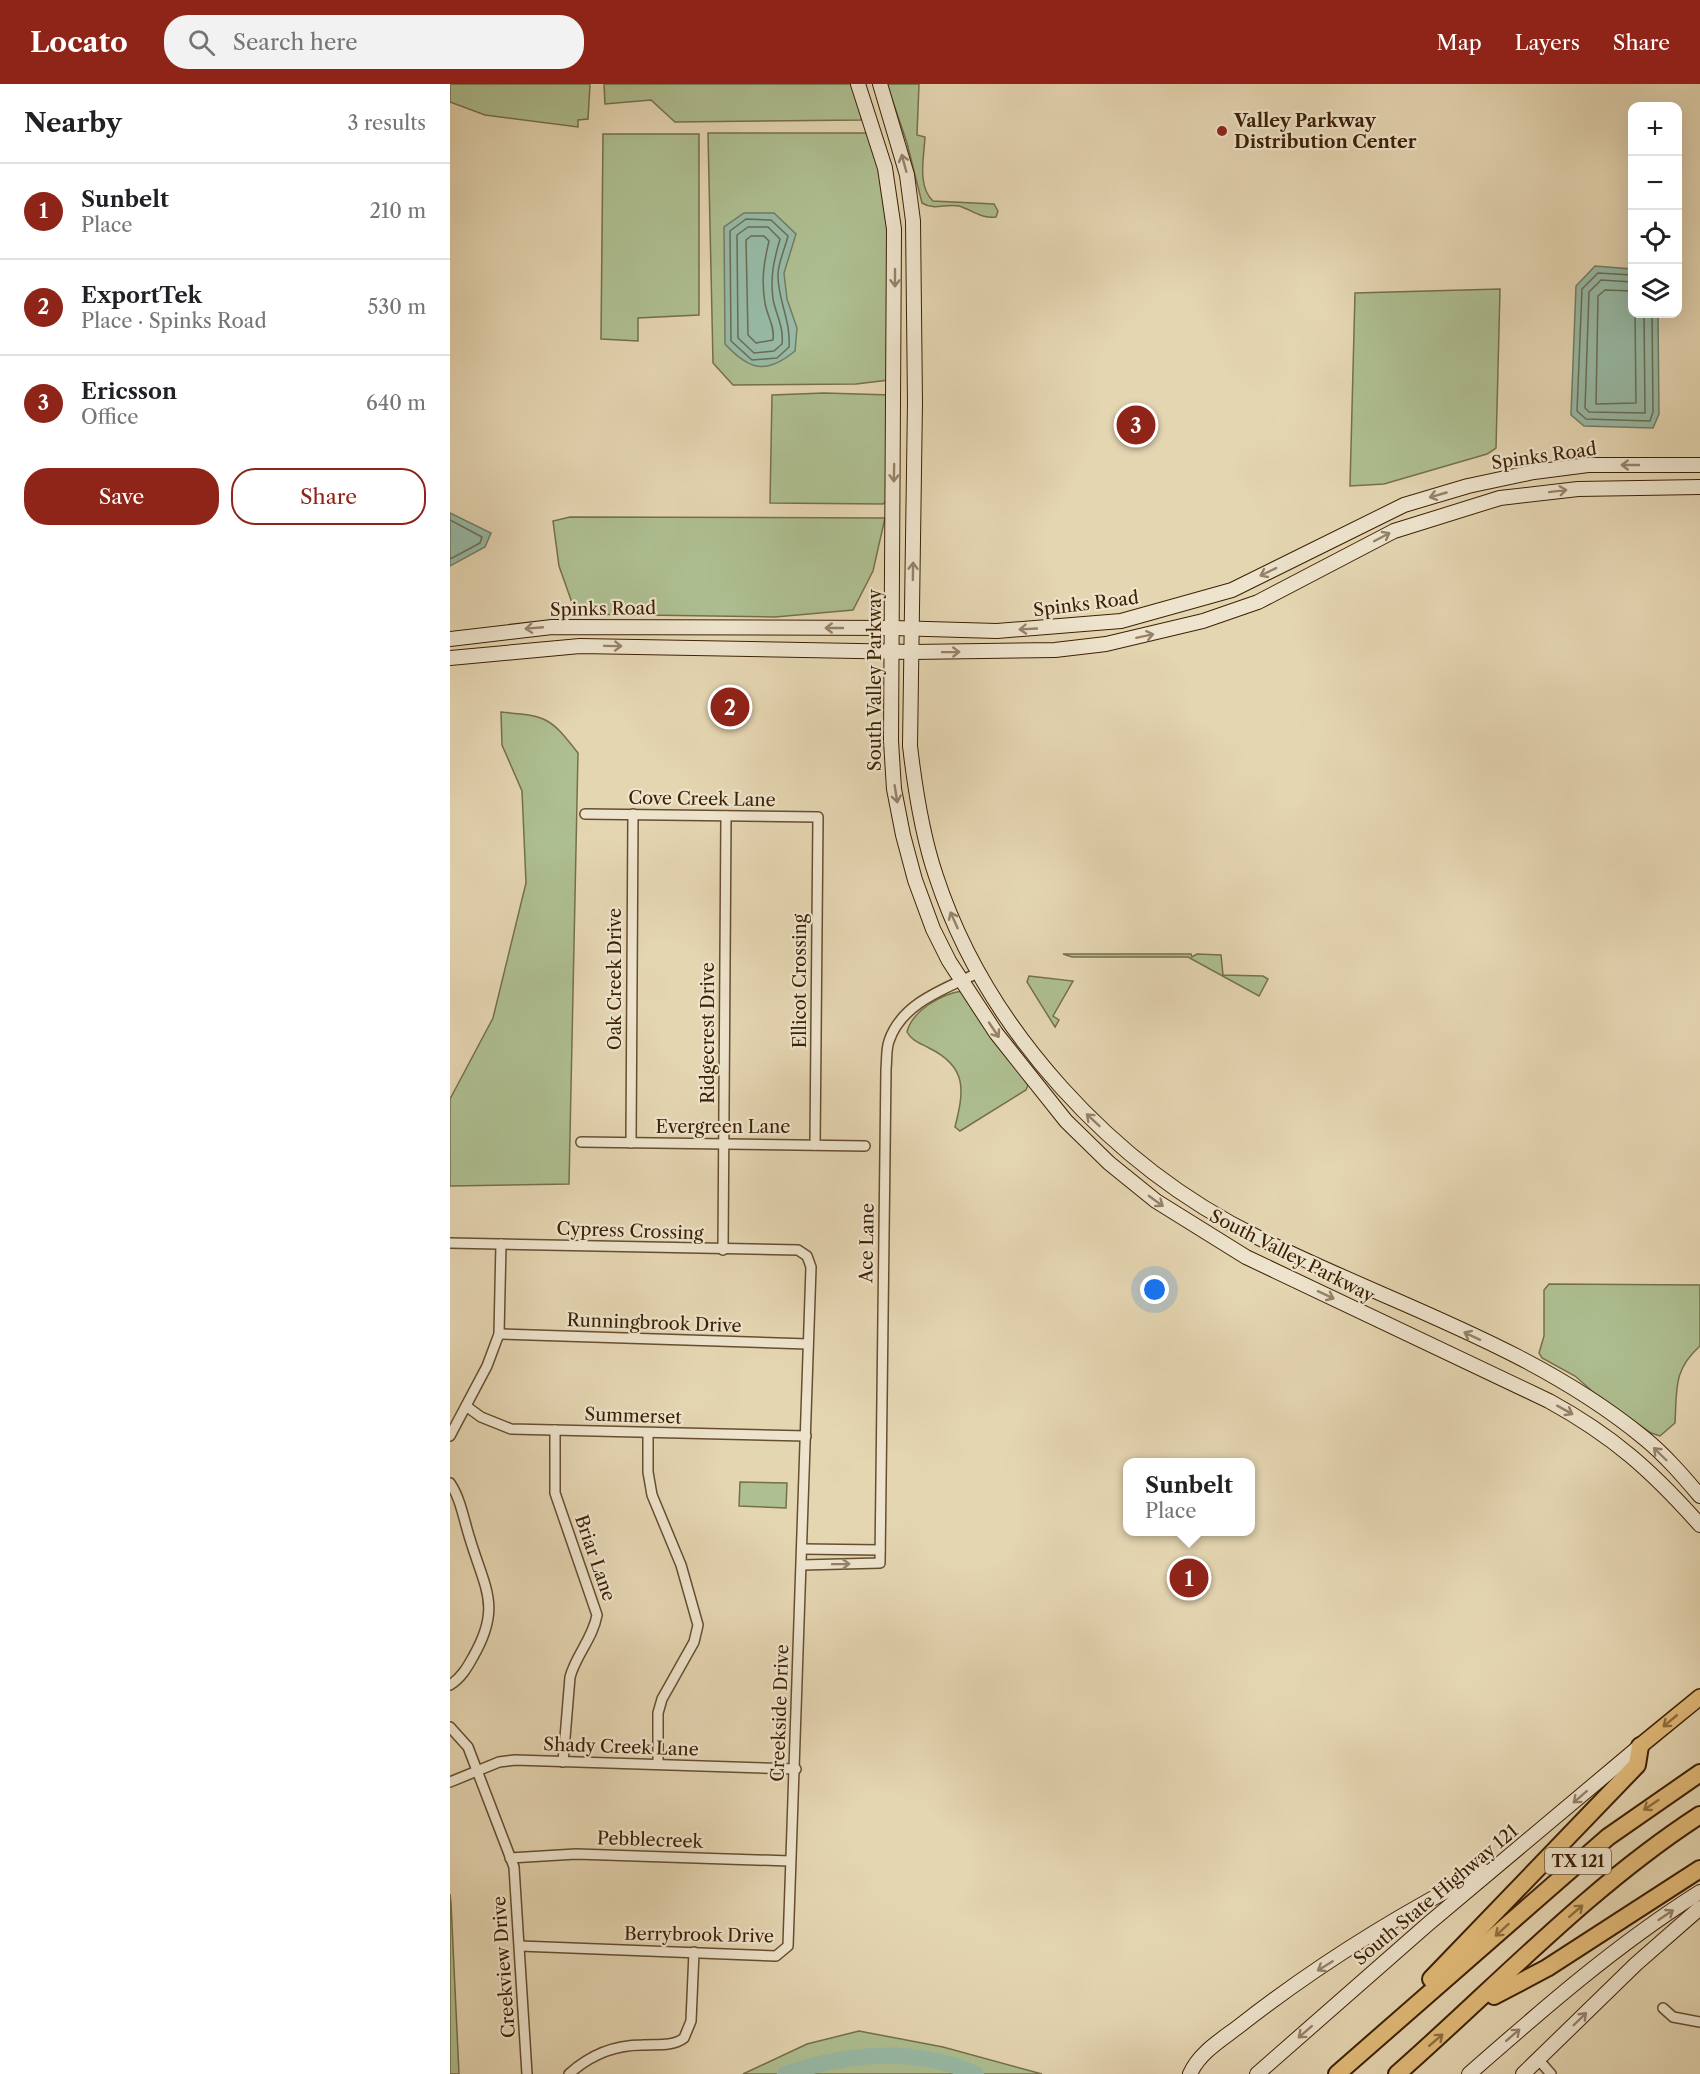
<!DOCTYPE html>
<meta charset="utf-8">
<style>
:root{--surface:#fff;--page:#f2f2f2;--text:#202124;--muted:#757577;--line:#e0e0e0;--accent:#8f2418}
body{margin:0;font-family:"Libre Caslon Text",serif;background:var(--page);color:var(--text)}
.controls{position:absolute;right:18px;top:18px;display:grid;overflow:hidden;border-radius:12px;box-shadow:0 6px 24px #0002}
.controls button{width:54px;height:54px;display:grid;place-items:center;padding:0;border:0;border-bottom:2px solid var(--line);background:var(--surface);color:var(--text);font:30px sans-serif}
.you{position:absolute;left:705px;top:1206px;width:21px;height:21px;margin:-15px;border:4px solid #fff;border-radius:50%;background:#1a73e8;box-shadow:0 0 0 9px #1a73e833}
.badge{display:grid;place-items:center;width:39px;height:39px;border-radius:50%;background:var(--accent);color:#fff;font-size:20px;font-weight:700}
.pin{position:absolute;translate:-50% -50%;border:3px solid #fff;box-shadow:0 2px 6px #0006}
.popup{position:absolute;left:673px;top:1374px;width:132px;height:78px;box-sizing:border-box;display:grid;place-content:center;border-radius:12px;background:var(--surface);filter:drop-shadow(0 2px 4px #0005);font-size:20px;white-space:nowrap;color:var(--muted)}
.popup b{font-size:22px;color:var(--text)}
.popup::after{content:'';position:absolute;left:50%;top:100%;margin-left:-12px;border:12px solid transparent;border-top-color:var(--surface)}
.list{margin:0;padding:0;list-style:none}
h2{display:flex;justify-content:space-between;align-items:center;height:78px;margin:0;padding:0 24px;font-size:26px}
h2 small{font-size:20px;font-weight:400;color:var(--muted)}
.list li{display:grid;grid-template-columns:39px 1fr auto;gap:18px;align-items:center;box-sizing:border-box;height:96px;padding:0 24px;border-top:2px solid var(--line)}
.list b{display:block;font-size:22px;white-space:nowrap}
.list p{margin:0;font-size:20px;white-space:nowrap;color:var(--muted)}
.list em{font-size:20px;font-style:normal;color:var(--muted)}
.actions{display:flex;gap:12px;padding:18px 24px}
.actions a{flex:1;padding:14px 0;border:2px solid var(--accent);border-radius:24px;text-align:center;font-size:21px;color:var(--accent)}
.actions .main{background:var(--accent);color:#fff}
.icon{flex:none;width:33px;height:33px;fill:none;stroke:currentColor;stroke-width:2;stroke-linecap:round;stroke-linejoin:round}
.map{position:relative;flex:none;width:1250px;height:1990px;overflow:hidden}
header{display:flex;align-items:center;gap:36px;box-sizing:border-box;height:84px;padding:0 30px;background:var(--accent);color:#fff}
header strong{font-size:28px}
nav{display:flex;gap:33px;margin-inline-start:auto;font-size:21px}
.search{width:420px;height:54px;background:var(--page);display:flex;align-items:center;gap:15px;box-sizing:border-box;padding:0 21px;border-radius:24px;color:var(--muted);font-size:22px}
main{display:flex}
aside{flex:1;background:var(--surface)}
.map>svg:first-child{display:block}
</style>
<header>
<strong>Locato</strong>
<div class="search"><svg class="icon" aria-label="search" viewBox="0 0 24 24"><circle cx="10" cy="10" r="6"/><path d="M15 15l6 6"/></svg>Search here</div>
<nav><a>Map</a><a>Layers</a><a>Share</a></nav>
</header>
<main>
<aside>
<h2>Nearby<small>3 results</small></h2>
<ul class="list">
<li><span class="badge">1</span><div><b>Sunbelt</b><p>Place</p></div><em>210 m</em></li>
<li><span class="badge">2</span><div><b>ExportTek</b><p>Place · Spinks Road</p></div><em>530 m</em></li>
<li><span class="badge">3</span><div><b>Ericsson</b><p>Office</p></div><em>640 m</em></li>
</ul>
<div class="actions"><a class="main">Save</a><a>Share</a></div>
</aside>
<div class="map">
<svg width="1250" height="1990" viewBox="0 0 1250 1990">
<rect width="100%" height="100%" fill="#e5d6b2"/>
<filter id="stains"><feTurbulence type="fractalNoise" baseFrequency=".00333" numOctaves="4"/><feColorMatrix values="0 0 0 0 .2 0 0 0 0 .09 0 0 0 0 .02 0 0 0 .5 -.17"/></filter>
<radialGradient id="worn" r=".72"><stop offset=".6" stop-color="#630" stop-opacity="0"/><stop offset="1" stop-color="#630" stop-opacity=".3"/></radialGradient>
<g fill="#aebf91" stroke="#75704a" stroke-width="1.5">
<path d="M0 0H140L138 35 128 36V43L35 31 0 18Z"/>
<path d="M154 0H404L412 32 411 36 225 38 201 16 155 20Z"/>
<path d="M437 0H469L467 51 475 53C474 73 467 102 483 117L544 120 548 127 546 133C532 135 522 126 509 122 495 119 485 127 472 119L457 59Z"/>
<path d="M258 49H420L433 93 439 157V296L406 300 283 301 263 279Z"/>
<path d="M153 50H249V231L188 234V257L151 255Z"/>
<path d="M1050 205 1046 364 1037 370 934 400 900 402 905 209Z"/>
<path d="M374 309 441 311 437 416 433 420 320 419 322 311Z"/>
<path d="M120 433 435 434 423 487 403 526 325 533 126 530 109 482 103 437Z"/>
<path d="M51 628C97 632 100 633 128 669L119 1100 0 1102V1015L43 934 76 799 72 707 52 661Z"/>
<path d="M613 870H741L742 873 747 870 771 871 773 891 813 892 818 895 809 912 738 873H622Z"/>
<path d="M579 892 623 897 603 932 609 936 605 943 577 898Z"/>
<path d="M512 907 578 1001 576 1006 510 1047 505 1043C514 1007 518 983 479 964 470 959 462 957 457 948 462 927 491 910 512 907Z"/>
<path d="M1099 1200 1250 1201V1262C1223 1286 1227 1305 1225 1339L1210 1352 1201 1349 1142 1307 1125 1292 1092 1274 1089 1269 1094 1252V1206Z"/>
<path d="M290 1398 337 1399 336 1424 289 1422Z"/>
<path d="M0 1810 1 1819 9 1990H0Z"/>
<path d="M409 1947 493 1963 592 1990H293L357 1960Z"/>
</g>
<g fill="#97baa6" stroke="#737c65" stroke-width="1.5">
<path d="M294 129H324L346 150 334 189 337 215 347 244 345 267C316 291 299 286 275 260L274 143Z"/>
<path d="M1145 182 1182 185V230H1208L1209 330 1203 344 1134 342 1121 331 1126 202Z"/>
<path d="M0 429 41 449 35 463 0 482Z"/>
</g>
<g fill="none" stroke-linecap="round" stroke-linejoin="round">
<g stroke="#6a6d55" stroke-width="1.5">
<path d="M296 135 321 136 338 152C335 164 329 177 328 189 327 215 341 235 339 263L327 274 302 276 281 257 280 147Z"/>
<path d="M298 143H318L330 155C324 176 320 192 323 215 326 231 334 243 332 260L324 267 304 269 288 254 287 151Z"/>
<path d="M301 152H314L319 157C314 178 311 196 315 219 317 232 325 242 323 256L306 259 298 251 296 156Z"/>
<path d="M1182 191 1148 189 1132 205 1127 327 1136 335 1200 337 1203 328 1202 230"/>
<path d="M1182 198 1151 196 1139 208 1135 324 1139 328 1195 329 1194 230"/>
<path d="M1182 207 1155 206 1148 212 1146 320 1186 319 1185 230"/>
<path d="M0 436 32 453 30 459 0 475"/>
</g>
<path stroke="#97baa6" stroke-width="16" d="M335 1990C397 1969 465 1962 526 1990"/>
<g stroke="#664e30" stroke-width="12">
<g id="minor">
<path d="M135 730 368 733 365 1061"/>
<path d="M131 1058 415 1062"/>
<path d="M181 1059 183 730"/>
<path d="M0 1159 348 1166 357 1172 361 1183 338 1862 326 1872 70 1862"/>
<path d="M273 1166 276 732"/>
<path d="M49 1250 358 1260"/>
<path d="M16 1322 31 1333 61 1345 356 1352"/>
<path d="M105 1346V1409L147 1531C143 1554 126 1571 120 1593L113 1678"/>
<path d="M198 1349V1388L202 1411 231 1481 248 1541 244 1558 212 1615 208 1629V1679"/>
<path d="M0 1352 37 1282 49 1250 51 1160"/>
<path d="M0 1399C11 1415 14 1437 20 1455 35 1505 52 1523 23 1573 17 1584 11 1594 0 1601"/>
<path d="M352 1465 430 1466"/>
<path d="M352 1481 430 1479 436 985C437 976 436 965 439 957 452 918 497 904 530 888"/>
<path d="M0 1643 18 1663 64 1783 77 1990"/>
<path d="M0 1698 49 1678 65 1676 346 1685"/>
<path d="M60 1774 126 1770 340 1777"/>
<path d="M1213 1924 1223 1933 1250 1938"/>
<path d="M1088 1975 1101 1990"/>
<path d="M119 1990C140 1971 164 1961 192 1961 206 1960 222 1963 234 1954L241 1937 244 1868"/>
</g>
</g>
<g stroke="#3c2004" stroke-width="16">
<g id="secondary">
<path d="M408 0 435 84 444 145 441 657 444 705 453 751 465 796 483 845 499 877 546 949 616 1037 659 1079 706 1117 796 1173 1099 1317C1163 1352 1202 1387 1250 1441"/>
<path d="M430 0 457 91 463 137 465 318 460 662C465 705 472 751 486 792 536 945 663 1082 807 1153 936 1218 1081 1261 1194 1354 1215 1371 1233 1392 1250 1412"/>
<path d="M0 555 102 543 443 544 547 547 671 537 782 506 954 421 1018 402 1084 388 1138 381H1250"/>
<path d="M0 574 130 562 462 568 605 566 656 560 753 537 808 518 944 447 1050 414 1128 405 1250 403"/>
<path d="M740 1990C749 1969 771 1956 788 1943 863 1884 950 1830 1034 1787"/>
<path d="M807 1990 978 1840 1190 1662"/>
<path d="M1019 1990C1093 1925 1166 1861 1250 1808"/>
<path d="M1073 1990 1186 1880 1250 1824"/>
</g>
</g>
<g stroke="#3c2004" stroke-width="18">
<path id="primary" d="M1190 1662 1250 1613"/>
</g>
<g stroke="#3c2004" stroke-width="20">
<g id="motorway">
<path d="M981 1895 1187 1681 1190 1662"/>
<path d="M1044 1912 1097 1884 1250 1785"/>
<path d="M887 1990 1158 1753 1250 1689"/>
<path d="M947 1990C1046 1903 1139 1803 1250 1731"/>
</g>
</g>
<use href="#minor" stroke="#eee4cd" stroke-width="9"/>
<use href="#secondary" stroke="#eee4cd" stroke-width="14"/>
<use href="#primary" stroke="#e2bb79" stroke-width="15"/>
<use href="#motorway" stroke="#e2bb79" stroke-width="16"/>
</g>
<defs><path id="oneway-shaft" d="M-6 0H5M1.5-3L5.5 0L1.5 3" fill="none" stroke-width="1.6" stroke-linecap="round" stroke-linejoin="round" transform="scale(1.5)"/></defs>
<g stroke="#958268">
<use href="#oneway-shaft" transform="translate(454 79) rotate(-105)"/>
<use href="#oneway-shaft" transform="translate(445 194) rotate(90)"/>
<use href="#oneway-shaft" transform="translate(1180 381) rotate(-180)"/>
<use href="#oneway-shaft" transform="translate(444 389) rotate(91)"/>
<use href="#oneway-shaft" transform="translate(1108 407) rotate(-7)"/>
<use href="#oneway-shaft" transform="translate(988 411) rotate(164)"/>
<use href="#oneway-shaft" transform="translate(932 453) rotate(-28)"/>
<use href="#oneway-shaft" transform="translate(463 487) rotate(-89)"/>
<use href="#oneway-shaft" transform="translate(818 488) rotate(154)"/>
<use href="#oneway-shaft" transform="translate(84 544) rotate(175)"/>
<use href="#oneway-shaft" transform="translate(384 544) rotate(-180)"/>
<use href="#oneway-shaft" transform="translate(578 545) rotate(177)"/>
<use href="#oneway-shaft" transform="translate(695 552) rotate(-12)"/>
<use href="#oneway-shaft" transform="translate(163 562) rotate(1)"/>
<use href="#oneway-shaft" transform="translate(501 568) rotate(-1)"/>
<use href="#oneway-shaft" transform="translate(446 710) rotate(81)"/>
<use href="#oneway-shaft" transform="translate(504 836) rotate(-114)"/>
<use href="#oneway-shaft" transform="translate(544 946) rotate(56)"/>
<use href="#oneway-shaft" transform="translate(643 1036) rotate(-137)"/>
<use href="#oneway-shaft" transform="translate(706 1117) rotate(36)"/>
<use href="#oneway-shaft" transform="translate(876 1211) rotate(25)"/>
<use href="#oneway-shaft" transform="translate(1022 1252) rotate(-155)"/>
<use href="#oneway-shaft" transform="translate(1115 1326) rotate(29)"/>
<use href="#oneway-shaft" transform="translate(1210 1370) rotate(-136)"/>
<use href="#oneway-shaft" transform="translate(391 1480) rotate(-1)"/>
<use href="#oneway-shaft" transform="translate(1130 1713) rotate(139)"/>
<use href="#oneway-shaft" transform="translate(1216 1831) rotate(-34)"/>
<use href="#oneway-shaft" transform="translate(875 1882) rotate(148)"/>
<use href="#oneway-shaft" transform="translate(1130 1935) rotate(-44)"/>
<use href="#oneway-shaft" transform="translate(855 1948) rotate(139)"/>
<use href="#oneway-shaft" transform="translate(1063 1951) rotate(-41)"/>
</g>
<g stroke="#8f6e3e">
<use href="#oneway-shaft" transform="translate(1220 1637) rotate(140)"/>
<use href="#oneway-shaft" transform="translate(1201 1721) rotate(146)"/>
<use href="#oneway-shaft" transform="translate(1126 1827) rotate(-41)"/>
<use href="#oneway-shaft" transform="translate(1052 1846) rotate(138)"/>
<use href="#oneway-shaft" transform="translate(986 1956) rotate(-41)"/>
</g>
<circle fill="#8f2418" stroke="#eee4cd" stroke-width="2" cx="772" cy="47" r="6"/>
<g text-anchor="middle" stroke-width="4.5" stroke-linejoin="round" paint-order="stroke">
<rect fill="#eee4cd" stroke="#715b40" stroke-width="1.5" x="1095" y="1764" width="66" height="26" rx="4.5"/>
<g font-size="16" font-weight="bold" fill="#3c2004">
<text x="1128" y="1783">TX 121</text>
</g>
<g font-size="18" font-weight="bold" fill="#3c2004" stroke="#eee4cd" text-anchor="start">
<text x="784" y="43">Valley Parkway<tspan x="784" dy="21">Distribution Center</tspan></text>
</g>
<g font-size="18" fill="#3c2004" stroke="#eee4cd">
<text transform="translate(1094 372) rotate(-8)" y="6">Spinks Road</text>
<text transform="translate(636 520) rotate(-7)" y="6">Spinks Road</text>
<text transform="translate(153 525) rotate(-1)" y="6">Spinks Road</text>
<text transform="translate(425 596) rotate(-90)" y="6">South Valley Parkway</text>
<text transform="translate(252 715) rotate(1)" y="6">Cove Creek Lane</text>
<text transform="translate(165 895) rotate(-90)" y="6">Oak Creek Drive</text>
<text transform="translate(350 897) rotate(-90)" y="6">Ellicot Crossing</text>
<text transform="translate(258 949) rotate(-90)" y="6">Ridgecrest Drive</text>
<text x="273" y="1049">Evergreen Lane</text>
<text transform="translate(180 1147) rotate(2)" y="6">Cypress Crossing</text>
<text transform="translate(417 1159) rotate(-89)" y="6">Ace Lane</text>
<text transform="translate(842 1172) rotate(27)" y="6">South Valley Parkway</text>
<text transform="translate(204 1239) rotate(2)" y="6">Runningbrook Drive</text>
<text transform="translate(183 1332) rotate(2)" y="6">Summerset</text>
<text transform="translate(145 1474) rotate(71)" y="6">Briar Lane</text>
<text transform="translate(330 1629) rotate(-88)" y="6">Creekside Drive</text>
<text transform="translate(171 1663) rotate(2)" y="6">Shady Creek Lane</text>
<text transform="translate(200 1756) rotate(2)" y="6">Pebblecreek</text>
<text transform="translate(986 1811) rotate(-40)" y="6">South State Highway 121</text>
<text transform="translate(249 1851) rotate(1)" y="6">Berrybrook Drive</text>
<text transform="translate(54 1883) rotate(-94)" y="6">Creekview Drive</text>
</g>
</g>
<rect width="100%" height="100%" filter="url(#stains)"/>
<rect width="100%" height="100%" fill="url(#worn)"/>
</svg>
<div class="controls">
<button>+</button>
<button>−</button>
<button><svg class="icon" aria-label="locate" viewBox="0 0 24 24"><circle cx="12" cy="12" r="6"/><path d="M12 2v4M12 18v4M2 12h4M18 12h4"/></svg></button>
<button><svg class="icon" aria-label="layers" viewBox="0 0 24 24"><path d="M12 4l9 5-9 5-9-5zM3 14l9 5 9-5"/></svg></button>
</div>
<div class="you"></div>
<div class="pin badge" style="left:739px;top:1494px">1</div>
<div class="popup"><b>Sunbelt</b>Place</div>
<div class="pin badge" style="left:280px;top:623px">2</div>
<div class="pin badge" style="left:686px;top:341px">3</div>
</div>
</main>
